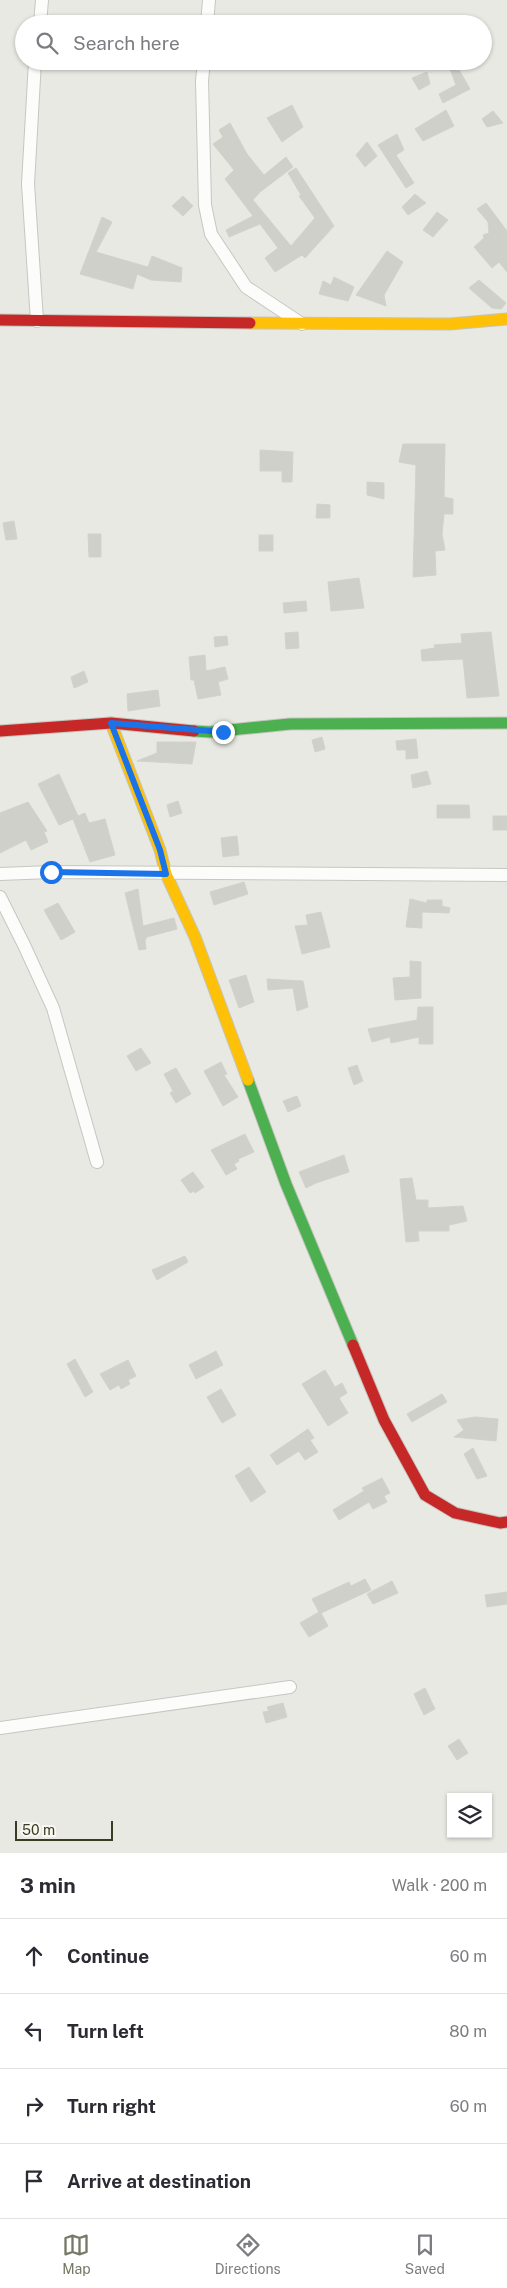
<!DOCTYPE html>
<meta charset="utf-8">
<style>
:root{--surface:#fff;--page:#f2f2f3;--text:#2b2b33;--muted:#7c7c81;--line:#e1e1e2;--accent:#777966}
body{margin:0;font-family:"Public Sans",sans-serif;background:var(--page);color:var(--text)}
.controls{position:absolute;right:15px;bottom:15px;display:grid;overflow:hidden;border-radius:0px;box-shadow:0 1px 4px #0004}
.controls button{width:45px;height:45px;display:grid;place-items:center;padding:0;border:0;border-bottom:1px solid var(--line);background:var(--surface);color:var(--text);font:25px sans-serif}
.scale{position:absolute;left:15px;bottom:12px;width:98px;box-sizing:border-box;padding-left:5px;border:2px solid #393c22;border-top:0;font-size:14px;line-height:18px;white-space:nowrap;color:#393c22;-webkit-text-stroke:4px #f8f7f2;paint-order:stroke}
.stop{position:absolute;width:15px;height:15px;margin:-11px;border:4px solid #1a73e8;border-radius:50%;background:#fff}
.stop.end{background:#1a73e8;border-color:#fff;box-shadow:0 1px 5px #0008}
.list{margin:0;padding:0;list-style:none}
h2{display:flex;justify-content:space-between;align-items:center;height:65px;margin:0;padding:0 20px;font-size:21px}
h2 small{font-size:16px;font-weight:400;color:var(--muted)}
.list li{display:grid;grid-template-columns:32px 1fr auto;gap:15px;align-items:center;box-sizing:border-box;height:75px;padding:0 20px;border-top:1px solid var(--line)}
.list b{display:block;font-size:19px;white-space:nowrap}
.list em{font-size:16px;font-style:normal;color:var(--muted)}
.icon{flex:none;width:28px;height:28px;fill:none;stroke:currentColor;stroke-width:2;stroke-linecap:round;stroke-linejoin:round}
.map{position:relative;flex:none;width:507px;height:1853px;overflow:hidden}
.search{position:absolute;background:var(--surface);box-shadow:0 1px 4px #0004;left:15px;right:15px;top:15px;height:55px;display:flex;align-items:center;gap:12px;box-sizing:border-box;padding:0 18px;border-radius:28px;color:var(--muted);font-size:19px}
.sheet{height:365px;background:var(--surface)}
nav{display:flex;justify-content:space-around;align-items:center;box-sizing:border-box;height:70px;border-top:1px solid var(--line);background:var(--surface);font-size:14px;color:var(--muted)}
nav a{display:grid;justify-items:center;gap:2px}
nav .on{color:var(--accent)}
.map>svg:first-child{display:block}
</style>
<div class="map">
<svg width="507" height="1853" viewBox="0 0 507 1853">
<rect width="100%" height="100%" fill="#e9e9e4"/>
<g fill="#d0d0cb" stroke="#d2d2cd">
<path d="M447 61H454L470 89 443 103 439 94 456 85Z"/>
<path d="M427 72 430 84 419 90 412 78Z"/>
<path d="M292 105 303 127 282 142 267 118Z"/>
<path d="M446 110 454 126 423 141 415 129Z"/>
<path d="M493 111 503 123 487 127 482 119Z"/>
<path d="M230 123 247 154 264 175 286 157 293 167 260 192 253 200 291 246 315 218 299 196 301 195 288 173 296 168 334 226 305 258 302 255 275 272 265 258 278 248 260 224 229 237 226 230 253 216 225 179 234 170 213 144 223 137 219 130Z"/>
<path d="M397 134 404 150 396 155 414 183 406 188 378 145Z"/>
<path d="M367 142 377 156 365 167 356 155Z"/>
<path d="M415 194 426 203 408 215 402 207Z"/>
<path d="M183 196 193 206 183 216 172 206Z"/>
<path d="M486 203 507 231V272L499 262 492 268 474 247 484 238 483 235 489 233 488 222 477 209Z"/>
<path d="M437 212 448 220 433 237 423 230Z"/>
<path d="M102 217 112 222 96 252 148 267 152 256 182 268 181 282 151 280 137 274 133 289 80 274Z"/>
<path d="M387 251 403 262 384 295 386 306 356 295Z"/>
<path d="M334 277 354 287 348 301 319 294 323 281 331 285Z"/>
<path d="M479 280 506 303 501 309 492 308 469 288Z"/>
<path d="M403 444H445L444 497 453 499V514H444L442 534 445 550 435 551 436 575 413 577 416 465 399 462Z"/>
<path d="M260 450 293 452 292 482H282V471H260Z"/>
<path d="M367 482 384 483V499L367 495Z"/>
<path d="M317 504 330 505V518H316Z"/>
<path d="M14 521 17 539 6 540 3 523Z"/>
<path d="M88 534H101V557H89Z"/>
<rect x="259" y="535" width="14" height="16"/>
<path d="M359 578 364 608 331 611 328 582Z"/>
<path d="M306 601 307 611 284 613 283 603Z"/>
<path d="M298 632 299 648 286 649 285 633Z"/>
<path d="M491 632 499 696 467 698 463 659 422 661 421 650 435 648 434 645 462 643 461 634Z"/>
<path d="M227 636 228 645 215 647 214 637Z"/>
<path d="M205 655 206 671 225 667 228 679 218 682 221 695 198 699 194 680H191L189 657Z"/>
<path d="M84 671 88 682 74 688 71 677Z"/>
<path d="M158 690 160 706 128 711 127 694Z"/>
<path d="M322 737 325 749 315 752 312 740Z"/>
<path d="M416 739 418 758 406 759V750H397L396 741Z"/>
<path d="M157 742H196L192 764 137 761 157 753Z"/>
<path d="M427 771 431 784 413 788 411 775Z"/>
<path d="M59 774 78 816 85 813 89 823 105 819 115 855 90 862 73 819 59 825 38 784Z"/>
<path d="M178 801 182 813 170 817 167 805Z"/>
<path d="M28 802 47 831 44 832 48 842 31 850 26 840 0 853V813Z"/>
<path d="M437 805H469L470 818H437Z"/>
<rect x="493" y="816" width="14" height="14"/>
<path d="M237 836 239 855 223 857 221 838Z"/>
<path d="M244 882 248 894 214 905 210 892Z"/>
<path d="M138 889 143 926 174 918 177 929 147 937 145 940 146 949 139 950 125 893Z"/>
<path d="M410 899 427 903V900H442V906L450 908 449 913 422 912V928L406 927Z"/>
<path d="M58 903 75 932 61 940 44 910Z"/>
<path d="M321 912 330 947 302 954 295 926 308 925 306 915Z"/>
<path d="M410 961 421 962V998L395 1000 393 978 410 977Z"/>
<path d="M246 975 254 1002 239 1008 229 980Z"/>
<path d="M267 979 303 981 308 1007 297 1011 293 988 268 990Z"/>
<path d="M418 1007H433V1044H419V1037L391 1043 390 1037 372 1042 368 1029 417 1020Z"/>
<path d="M141 1048 151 1063 136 1071 127 1056Z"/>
<path d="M221 1062 227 1074 224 1075 238 1097 223 1106 204 1071Z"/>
<path d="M357 1065 363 1081 354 1085 348 1068Z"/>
<path d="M176 1068 191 1094 176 1103 170 1093 173 1091 164 1074Z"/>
<path d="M297 1096 301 1106 288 1112 283 1101Z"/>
<path d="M245 1134 254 1152 238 1159 239 1161 234 1164 237 1169 226 1175 211 1150Z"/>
<path d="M344 1155 349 1172 316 1183 306 1188 299 1172Z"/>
<path d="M193 1172 204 1187 195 1193 194 1191 190 1193 181 1180Z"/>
<path d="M412 1178 416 1200H428V1208L463 1206 467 1221 449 1225V1231H418L419 1241 406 1242 400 1179Z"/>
<path d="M185 1256 188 1262 157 1280 152 1270Z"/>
<path d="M216 1351 223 1365 196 1379 189 1365Z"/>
<path d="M75 1359 93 1392 85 1397 67 1364Z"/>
<path d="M128 1360 136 1376 128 1380 130 1384 121 1389 119 1385 110 1390 100 1374Z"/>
<path d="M325 1370 335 1387 342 1383 347 1393 339 1398 348 1413 328 1426 302 1384Z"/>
<path d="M221 1389 236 1415 222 1423 207 1397Z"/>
<path d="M442 1394 447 1402 412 1422 407 1414Z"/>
<path d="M475 1417 498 1419 496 1441 454 1437 464 1430 457 1420Z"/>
<path d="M308 1429 314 1438 310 1440 318 1452 305 1460 299 1451 277 1465 270 1455Z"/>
<path d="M473 1448 487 1476 477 1479 464 1454Z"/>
<path d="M249 1467 266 1492 251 1502 235 1476Z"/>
<path d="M382 1478 390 1493 384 1496 387 1502 373 1509 369 1502 339 1520 333 1510 364 1491 362 1488Z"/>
<path d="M365 1579 371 1590 321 1613 328 1626 309 1637 300 1623 319 1612 312 1599 349 1582 351 1586Z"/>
<path d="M392 1581 398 1593 373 1604 367 1594Z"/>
<path d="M507 1592V1604L487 1607 485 1595Z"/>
<path d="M425 1688 435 1709 424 1715 414 1694Z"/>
<path d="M283 1703 287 1717 266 1723 263 1712 269 1711 267 1707Z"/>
<path d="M459 1739 468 1753 457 1760 448 1746Z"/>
</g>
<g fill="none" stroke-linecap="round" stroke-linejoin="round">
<g stroke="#c6c7c2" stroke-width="14">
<g id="street">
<path d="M40 24 42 0"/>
<path d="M207 24 209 0"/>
<path d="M35 61 28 184 37 321"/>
<path d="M204 61 202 81 205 205 211 234 246 287 302 324"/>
<path d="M0 874 51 872 507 875"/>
<path d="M0 897 24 945 53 1008 97 1162"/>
<path d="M0 1728 290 1687"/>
</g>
</g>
<g stroke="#c5c5be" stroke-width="13">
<g id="fast">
<path d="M194 731 210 732 290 724 507 723"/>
<path d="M248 1080 286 1184 353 1345"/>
</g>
</g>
<g stroke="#c5c5be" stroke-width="13">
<g id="slow">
<path d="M250 323 450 324 507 319"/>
<path d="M111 723 160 850 166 874 195 937 248 1080"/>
</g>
</g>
<g stroke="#c5c5be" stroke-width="13">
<g id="jam">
<path d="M0 320 250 323"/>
<path d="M0 731 111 723 194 731"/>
<path d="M353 1345 384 1420 425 1495 455 1513 500 1523 507 1522"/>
</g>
</g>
<use href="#street" stroke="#fcfcfb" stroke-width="12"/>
<use href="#fast" stroke="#4caf50" stroke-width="11"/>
<use href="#slow" stroke="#ffc107" stroke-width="11"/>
<use href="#jam" stroke="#c62828" stroke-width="11"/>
</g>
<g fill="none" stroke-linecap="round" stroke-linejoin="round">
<path stroke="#1a73e8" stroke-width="6" d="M51 872 166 874 160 850 111 723 223 732"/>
</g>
</svg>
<div class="controls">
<button><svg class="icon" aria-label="layers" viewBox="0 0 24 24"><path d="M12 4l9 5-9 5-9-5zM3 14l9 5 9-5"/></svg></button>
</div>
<div class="scale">50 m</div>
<div class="stop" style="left:51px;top:872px"></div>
<div class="stop end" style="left:223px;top:732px"></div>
<div class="search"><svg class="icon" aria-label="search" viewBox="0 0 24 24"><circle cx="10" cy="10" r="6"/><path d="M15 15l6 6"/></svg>Search here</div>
</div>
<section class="sheet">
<h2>3 min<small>Walk · 200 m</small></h2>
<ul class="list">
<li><svg class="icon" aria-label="ahead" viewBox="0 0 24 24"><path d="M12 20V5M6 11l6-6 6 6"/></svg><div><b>Continue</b></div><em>60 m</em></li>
<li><svg class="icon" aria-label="left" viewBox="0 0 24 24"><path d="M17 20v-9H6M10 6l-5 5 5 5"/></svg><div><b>Turn left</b></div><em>80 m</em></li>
<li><svg class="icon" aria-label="right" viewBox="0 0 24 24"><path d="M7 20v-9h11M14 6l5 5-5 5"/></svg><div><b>Turn right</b></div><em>60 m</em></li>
<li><svg class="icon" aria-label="arrive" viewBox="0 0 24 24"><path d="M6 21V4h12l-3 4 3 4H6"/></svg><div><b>Arrive at destination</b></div></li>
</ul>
</section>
<nav>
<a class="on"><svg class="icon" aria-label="map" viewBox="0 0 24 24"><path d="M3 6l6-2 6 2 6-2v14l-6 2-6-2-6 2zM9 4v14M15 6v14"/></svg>Map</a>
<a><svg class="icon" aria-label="directions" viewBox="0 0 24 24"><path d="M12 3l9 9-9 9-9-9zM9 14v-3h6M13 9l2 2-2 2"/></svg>Directions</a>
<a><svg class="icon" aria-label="saved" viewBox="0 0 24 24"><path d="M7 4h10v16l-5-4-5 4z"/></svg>Saved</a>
</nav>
